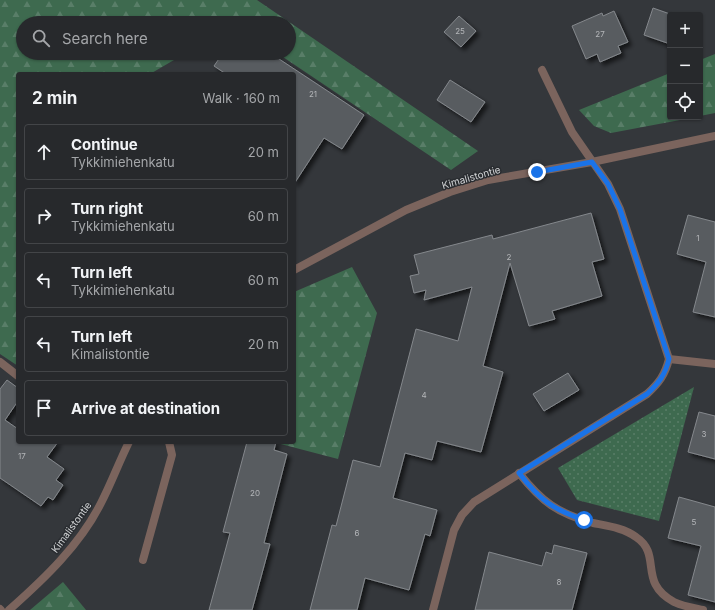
<!DOCTYPE html>
<meta charset="utf-8">
<style>
:root{--surface:#27292c;--page:#333538;--text:#f1f3f6;--muted:#a4a6a9;--line:#434548}
body{margin:0;font-family:Inter,sans-serif;background:var(--page);color:var(--text)}
.controls{position:absolute;right:12px;top:12px;display:grid;overflow:hidden;border-radius:4px;box-shadow:0 1px 3px #0004}
.controls button{width:36px;height:36px;display:grid;place-items:center;padding:0;border:0;border-bottom:1px solid var(--line);background:var(--surface);color:var(--text);font:20px sans-serif}
.stop{position:absolute;width:12px;height:12px;margin:-9px;border:3px solid #1a73e8;border-radius:50%;background:#fff}
.stop.end{background:#1a73e8;border-color:#fff;box-shadow:0 1px 4px #0008}
.list{margin:0;padding:0;list-style:none}
h2{display:flex;justify-content:space-between;align-items:center;height:52px;margin:0;padding:0 16px;font-size:17px}
h2 small{font-size:13px;font-weight:400;color:var(--muted)}
.list li{display:grid;grid-template-columns:26px 1fr auto;gap:12px;align-items:center;box-sizing:border-box;height:56px;margin:0 8px 8px;padding:0 8px;border:1px solid var(--line);border-radius:4px}
.list b{display:block;font-size:15px;white-space:nowrap}
.list p{margin:0;font-size:13px;white-space:nowrap;color:var(--muted)}
.list em{font-size:13px;font-style:normal;color:var(--muted)}
.icon{flex:none;width:22px;height:22px;fill:none;stroke:currentColor;stroke-width:2;stroke-linecap:round;stroke-linejoin:round}
.map{position:relative;flex:none;width:715px;height:610px;overflow:hidden}
.search{position:absolute;background:var(--surface);box-shadow:0 1px 3px #0004;left:16px;top:16px;width:280px;height:44px;display:flex;align-items:center;gap:10px;box-sizing:border-box;padding:0 14px;border-radius:22px;color:var(--muted);font-size:15px}
.panel{position:absolute;background:var(--surface);box-shadow:0 1px 3px #0004;left:16px;top:72px;width:280px;height:372px;border-radius:4px}
.map>svg:first-child{display:block}
</style>
<div class="map">
<svg width="715" height="610" viewBox="0 0 715 610">
<defs>
<pattern id="green-dots" width="8" height="8" patternUnits="userSpaceOnUse"><rect width="8" height="8" fill="#3e6a4f"/><path d="M2 2h.1M6 6h.1" fill="none" stroke="#597e68" stroke-width="1.8" stroke-linecap="round"/></pattern>
<pattern id="forest-firs" width="22" height="20" patternUnits="userSpaceOnUse"><rect width="22" height="20" fill="#3e6a4f"/><path d="M5 1l3.5 6h-7zM16 11l3.5 6h-7z" fill="#597e68"/></pattern>
<filter id="shadow"><feDropShadow dx="3.5" dy="3.5" stdDeviation="2" flood-color="#0009"/></filter>
</defs>
<rect width="100%" height="100%" fill="#34373b"/>
<path fill="url(#green-dots)" d="M694 387 659 521 577 500 558 468Z"/>
<g fill="url(#forest-firs)">
<path d="M0 0H257L478 151 451 170 277 53H289V23H23V53H186L150 74H18V366L0 354Z"/>
<path d="M715 54V113L700 116V60Z"/>
<path d="M670 73V117H696L611 133 594 126 579 110Z"/>
<path d="M352 267 377 313 338 459 273 442H294V292Z"/>
<path d="M63 582 86 610H30Z"/>
</g>
<g fill="#595c61" stroke="#84888c" filter="url(#shadow)">
<path d="M653 8 670 14V44L644 35Z"/>
<path d="M614 11 628 42 618 46 621 53 600 62 597 54 586 59 572 26 602 13 603 16Z"/>
<path d="M459 16 476 31 461 47 444 32Z"/>
<path d="M223 53H270L364 115 342 149 324 138 294 184V74H226L214 66Z"/>
<path d="M450 80 485 102 471 122 437 100Z"/>
<path d="M591 213 604 259 592 262 602 296 552 311 555 319 529 326 510 263 483 366 503 372 481 452 437 441 432 460 405 453 393 498 437 510 430 536 425 534 409 590 365 578 357 610H310L332 525 336 526 353 460 380 467 416 329 458 341 472 287 424 300 426 290 414 293 410 276 419 274 414 255 492 235 493 239Z"/>
<path d="M688 215 715 222V317L693 312 706 262 677 254Z"/>
<path d="M568 373 579 390 544 411 533 394Z"/>
<path d="M7 380 18 388V401L5 420 18 429V442H58L47 457 64 469 56 480 63 485 53 500 48 497 41 506 0 478V389Z"/>
<path d="M699 412 715 416V459L688 452Z"/>
<path d="M247 442H276L274 450 287 454 264 543 270 544 252 610H209L230 533 223 532Z"/>
<path d="M679 497 715 507V602L688 595 701 546 668 538Z"/>
<path d="M554 545 587 553 572 610H475L489 552 542 566 546 552 552 554Z"/>
</g>
<g fill="none" stroke-linecap="round" stroke-linejoin="round">
<g stroke="#7b645d" stroke-width="8">
<path d="M0 362 18 376"/>
<path d="M143 560 172 455 169 442"/>
<path d="M0 609 1 610"/>
</g>
<g stroke="#7b645d" stroke-width="8">
<path d="M294 270 406 210 450 192 488 180 592 162 715 136"/>
<path d="M669 359 715 364"/>
<path d="M519 473C542 502 557 513 593 523 608 526 624 528 636 537 663 555 637 582 674 602 682 606 694 608 703 610"/>
<path d="M9 610C44 579 80 545 101 503 111 484 119 462 129 442"/>
<path d="M433 610 454 530 462 515 474 502 647 394C659 383 665 375 669 359L620 209 608 184 572 132 542 70"/>
</g>
</g>
<g fill="none" stroke-linecap="round" stroke-linejoin="round">
<path stroke="#1a73e8" stroke-width="5" d="M537 172 592 162 608 184 620 209 669 359C665 375 659 383 647 394L519 473C540 500 552 509 584 520"/>
</g>
<g text-anchor="middle" stroke-width="3" stroke-linejoin="round" paint-order="stroke">
<g font-size="8" fill="#b4b6b9">
<text x="460" y="34">25</text>
<text x="600" y="37">27</text>
<text x="313" y="97">21</text>
<text x="698" y="241">1</text>
<text x="509" y="260">2</text>
<text x="424" y="398">4</text>
<text x="704" y="437">3</text>
<text x="22" y="459">17</text>
<text x="255" y="496">20</text>
<text x="694" y="525">5</text>
<text x="357" y="536">6</text>
<text x="559" y="585">8</text>
</g>
<g font-size="10" fill="#d2d4d6" stroke="#2a2d31">
<text transform="translate(471 177) rotate(-16)" y="4">Kimalistontie</text>
<text transform="translate(71 527) rotate(-54)" y="4">Kimalistontie</text>
</g>
</g>
</svg>
<div class="controls">
<button>+</button>
<button>−</button>
<button><svg class="icon" aria-label="locate" viewBox="0 0 24 24"><circle cx="12" cy="12" r="6"/><path d="M12 2v4M12 18v4M2 12h4M18 12h4"/></svg></button>
</div>
<div class="stop" style="left:584px;top:520px"></div>
<div class="stop end" style="left:537px;top:172px"></div>
<div class="search"><svg class="icon" aria-label="search" viewBox="0 0 24 24"><circle cx="10" cy="10" r="6"/><path d="M15 15l6 6"/></svg>Search here</div>
<section class="panel">
<h2>2 min<small>Walk · 160 m</small></h2>
<ul class="list">
<li><svg class="icon" aria-label="ahead" viewBox="0 0 24 24"><path d="M12 20V5M6 11l6-6 6 6"/></svg><div><b>Continue</b><p>Tykkimiehenkatu</p></div><em>20 m</em></li>
<li><svg class="icon" aria-label="right" viewBox="0 0 24 24"><path d="M7 20v-9h11M14 6l5 5-5 5"/></svg><div><b>Turn right</b><p>Tykkimiehenkatu</p></div><em>60 m</em></li>
<li><svg class="icon" aria-label="left" viewBox="0 0 24 24"><path d="M17 20v-9H6M10 6l-5 5 5 5"/></svg><div><b>Turn left</b><p>Tykkimiehenkatu</p></div><em>60 m</em></li>
<li><svg class="icon" aria-label="left" viewBox="0 0 24 24"><path d="M17 20v-9H6M10 6l-5 5 5 5"/></svg><div><b>Turn left</b><p>Kimalistontie</p></div><em>20 m</em></li>
<li><svg class="icon" aria-label="arrive" viewBox="0 0 24 24"><path d="M6 21V4h12l-3 4 3 4H6"/></svg><div><b>Arrive at destination</b></div></li>
</ul>
</section>
</div>
